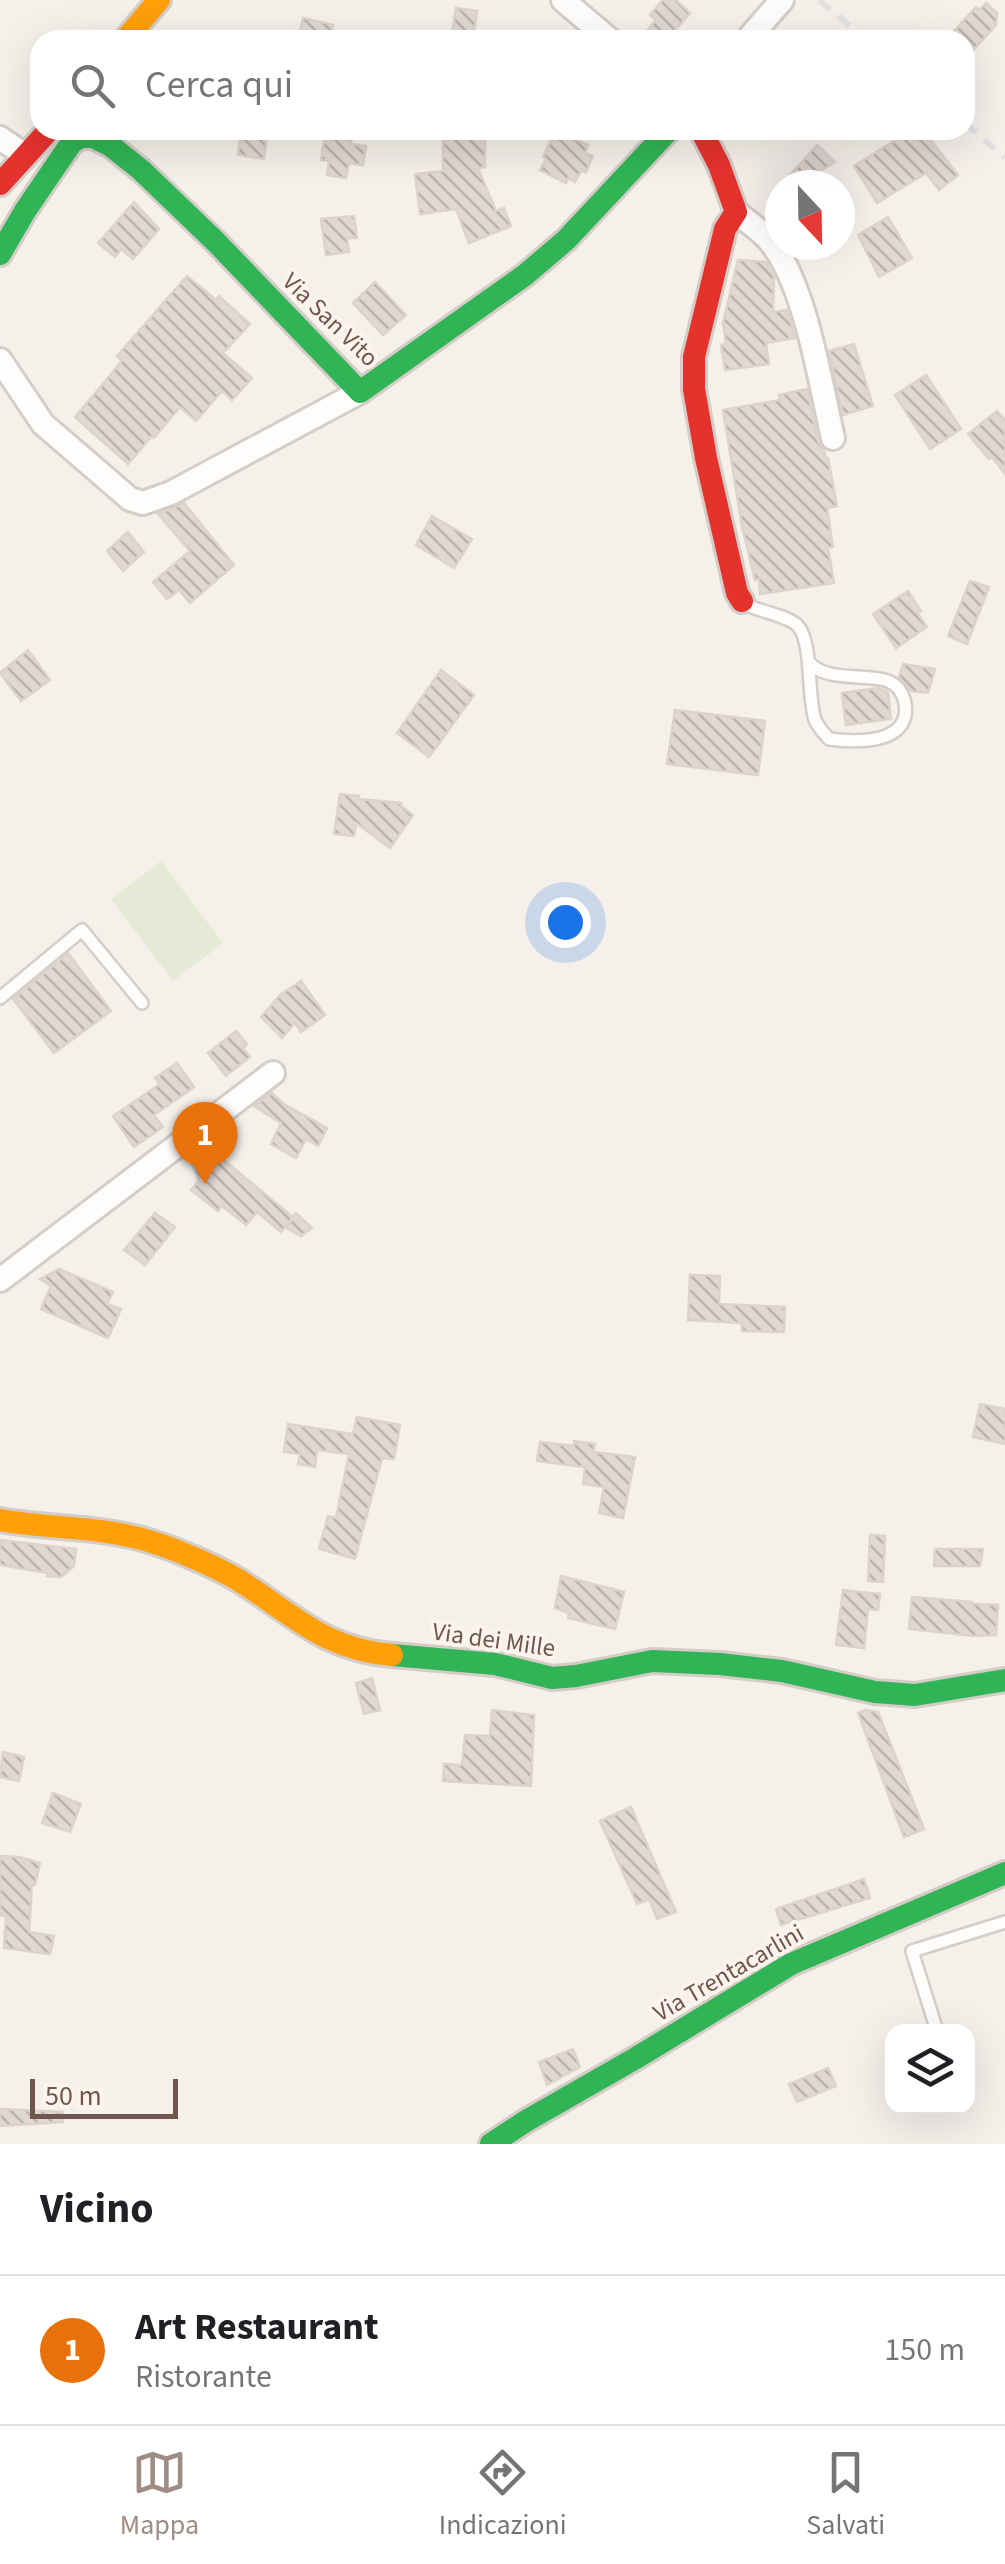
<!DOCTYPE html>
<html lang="it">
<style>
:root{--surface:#fff;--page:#f2f2f2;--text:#202124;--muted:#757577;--line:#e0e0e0;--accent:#9e8c85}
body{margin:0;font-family:"Source Sans 3",sans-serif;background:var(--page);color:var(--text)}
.controls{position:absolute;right:30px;bottom:30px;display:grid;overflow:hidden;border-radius:20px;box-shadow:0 10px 40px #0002}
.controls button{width:90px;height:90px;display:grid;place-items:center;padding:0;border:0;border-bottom:2px solid var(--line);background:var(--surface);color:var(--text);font:50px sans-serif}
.compass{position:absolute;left:765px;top:170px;width:90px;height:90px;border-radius:50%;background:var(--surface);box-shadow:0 10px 40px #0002;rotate:158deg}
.scale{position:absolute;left:30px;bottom:25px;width:148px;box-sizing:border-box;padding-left:10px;border:5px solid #6f564e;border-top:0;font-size:28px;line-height:35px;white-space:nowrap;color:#6f564e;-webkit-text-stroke:8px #fdf4ec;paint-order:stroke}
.you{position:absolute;left:565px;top:922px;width:35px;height:35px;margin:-25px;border:8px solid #fff;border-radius:50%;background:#1a73e8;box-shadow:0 0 0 15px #1a73e833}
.badge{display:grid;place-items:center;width:65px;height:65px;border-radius:50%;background:var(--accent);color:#fff;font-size:32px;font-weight:700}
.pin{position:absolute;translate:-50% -82px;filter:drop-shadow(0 2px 5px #0008)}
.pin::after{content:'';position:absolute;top:52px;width:35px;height:30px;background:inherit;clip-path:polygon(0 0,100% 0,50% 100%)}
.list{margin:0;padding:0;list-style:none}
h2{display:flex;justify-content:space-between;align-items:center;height:130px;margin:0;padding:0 40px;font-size:42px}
h2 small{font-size:32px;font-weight:400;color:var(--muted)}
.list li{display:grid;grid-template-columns:65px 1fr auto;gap:30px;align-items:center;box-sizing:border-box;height:150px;padding:0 40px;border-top:2px solid var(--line)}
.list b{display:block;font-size:38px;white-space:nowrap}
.list p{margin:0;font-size:32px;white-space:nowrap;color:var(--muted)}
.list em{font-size:32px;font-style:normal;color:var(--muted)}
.icon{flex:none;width:55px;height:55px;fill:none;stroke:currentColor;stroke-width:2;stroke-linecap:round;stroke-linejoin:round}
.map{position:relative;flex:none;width:1005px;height:2144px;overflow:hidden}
.search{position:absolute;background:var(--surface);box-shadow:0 10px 40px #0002;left:30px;right:30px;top:30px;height:110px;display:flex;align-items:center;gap:25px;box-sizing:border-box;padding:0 35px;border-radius:30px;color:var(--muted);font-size:38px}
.sheet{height:280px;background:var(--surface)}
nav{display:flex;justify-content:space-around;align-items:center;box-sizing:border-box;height:140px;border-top:2px solid var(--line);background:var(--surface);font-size:28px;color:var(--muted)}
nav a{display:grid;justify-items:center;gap:5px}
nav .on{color:var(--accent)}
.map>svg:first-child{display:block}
</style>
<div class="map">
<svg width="1005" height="2144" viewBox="0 0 1005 2144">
<defs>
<pattern id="building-back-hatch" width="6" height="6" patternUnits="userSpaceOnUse" patternTransform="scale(2.5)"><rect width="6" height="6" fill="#e1d8d3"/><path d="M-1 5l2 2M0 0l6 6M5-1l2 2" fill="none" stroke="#bbb2ad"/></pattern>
</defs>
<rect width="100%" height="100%" fill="#f5f0ea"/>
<path fill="#e4ead6" d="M161 861 223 943 173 981 111 899Z"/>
<g fill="url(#building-back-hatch)" stroke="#ddd3cd" stroke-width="2.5">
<path d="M663 0H676L690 13 666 40H655L646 32 656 20 650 15Z"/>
<path d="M986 3 997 13 996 25 965 59V40H946L976 7 979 10Z"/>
<path d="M456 8 477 11 473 40H451Z"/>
<path d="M303 18 333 25 330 40H306L307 38 299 36Z"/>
<path d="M241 130H268L264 159 238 155Z"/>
<path d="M446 130H485V167L478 168 496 211 504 208 511 226 469 243 456 209 420 214 415 174 443 171V137H446Z"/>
<path d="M556 130 588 145 585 153 593 156 586 172 581 171 575 182 568 178 566 183 540 170 546 159 543 157Z"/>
<path d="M886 130H923L958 175 939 190 926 173 877 203 854 166 897 139Z"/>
<path d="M332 132 352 135 351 144 366 146 363 165 349 163 346 178 327 175 329 161 321 160 324 141 331 142Z"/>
<path d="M817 145 835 162 796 185H781Z"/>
<path d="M134 202 159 229 133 259 121 249 115 257 98 243Z"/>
<path d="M354 216 357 238H347L349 252 326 255 321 219Z"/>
<path d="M888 217 912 258 879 277 858 235Z"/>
<path d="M738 260 766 262 774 278 773 312 787 310 795 338 766 343 769 364 725 370 721 345 726 344 723 323Z"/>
<path d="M187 276 216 300 219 296 250 324 223 353 252 378 232 400 222 391 196 421 180 407 154 438 152 436 128 464 75 417 122 361 117 356Z"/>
<path d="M375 282 406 315 383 335 353 303Z"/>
<path d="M854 344 873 406 843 415 829 351Z"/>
<path d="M926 375 961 429 930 449 895 395Z"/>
<path d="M807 389 818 441 824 450 826 458H828L837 506 827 508 833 547 828 548 834 583 760 594 759 579 755 580 742 526 723 410 780 400 779 395Z"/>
<path d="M997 411 1005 420V474L992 457 989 459 968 434Z"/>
<path d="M184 503 234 565 190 603 179 590 167 599 153 582 190 551 158 514Z"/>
<path d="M432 516 472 539 454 568 416 545Z"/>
<path d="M128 532 144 552 123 571 107 551Z"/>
<path d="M970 581 989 587 967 644 948 636Z"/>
<path d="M908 591 921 611 917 613 927 627 896 648 873 614Z"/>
<path d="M28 650 50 680 21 701 0 673Z"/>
<path d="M903 664 935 669 928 693 911 691 899 677Z"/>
<path d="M441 670 474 695 429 757 397 733Z"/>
<path d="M878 688 888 692 891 719 846 725 842 693Z"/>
<path d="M675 710 765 721 758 775 667 764Z"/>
<path d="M340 794 359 796V799L401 803V806L413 815 390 848 356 823 354 836 334 834Z"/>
<path d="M68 953 111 1011 54 1053 13 999Z"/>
<path d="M301 981 325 1015 301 1032 295 1023 282 1038 261 1017 280 995Z"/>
<path d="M236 1031 247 1044 243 1048 250 1057 226 1076 208 1053Z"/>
<path d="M177 1063 194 1087 154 1115 163 1127 134 1147 113 1116 160 1084 155 1078Z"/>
<path d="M272 1093 284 1104 327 1128 318 1146 306 1139 296 1158 271 1144 281 1123 254 1106Z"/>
<path d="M204 1144 293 1217 296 1213 312 1228 301 1236 286 1228 292 1219 281 1232 257 1212 246 1225 222 1206 218 1211 191 1190 199 1180 190 1159 194 1156 192 1153Z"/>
<path d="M155 1213 175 1227 145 1265 124 1250Z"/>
<path d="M59 1269 113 1292 107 1304 121 1309 108 1338 41 1309 51 1286 40 1279Z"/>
<path d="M690 1275 720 1276 719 1304 785 1307 784 1332 742 1331V1323L688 1320Z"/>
<path d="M980 1404 1005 1409V1444L973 1437Z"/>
<path d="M357 1417 400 1425 394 1459 382 1458 355 1559 319 1549 328 1516 336 1518 349 1454 317 1450 315 1467 298 1464 300 1454 284 1452 288 1424 353 1434Z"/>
<path d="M574 1441 595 1444 593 1452 635 1457 623 1518 599 1513 604 1487 583 1484 585 1467 537 1461 540 1442 574 1446Z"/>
<path d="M870 1535 885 1536 883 1582 868 1581Z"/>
<path d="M0 1540 76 1549 74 1566 61 1577 47 1576 48 1573 0 1565Z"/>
<path d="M935 1549H983L980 1566H934Z"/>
<path d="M561 1576 624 1592 615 1629 568 1618 569 1613 555 1608Z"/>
<path d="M843 1590 880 1594 878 1610 868 1609 864 1648 836 1645Z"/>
<path d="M912 1597 972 1602V1604L998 1605 996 1635 974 1636 909 1629Z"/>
<path d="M372 1678 380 1710 364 1714 356 1683Z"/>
<path d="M492 1710 534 1715 531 1786 443 1781 444 1764 462 1765 465 1735 490 1736Z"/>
<path d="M865 1710 878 1712 924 1829 904 1837 858 1713Z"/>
<path d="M3 1752 24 1757 19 1781 0 1777Z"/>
<path d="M53 1793 81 1804 70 1832 42 1823Z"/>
<path d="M631 1807 676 1912 657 1919 649 1899 637 1904 600 1821Z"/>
<path d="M0 1856 19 1857 40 1863 35 1885H32L29 1932 54 1936 50 1954 4 1948 6 1916 0 1915Z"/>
<path d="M864 1879 870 1898 781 1925 776 1909Z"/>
<path d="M573 2049 580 2067 547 2085 539 2062Z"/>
<path d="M828 2068 836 2086 797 2102 789 2084Z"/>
<path d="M0 2109 63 2112V2122L0 2126Z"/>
</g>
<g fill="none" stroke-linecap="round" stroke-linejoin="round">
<g stroke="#d4cdc8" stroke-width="16">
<g id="lane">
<path d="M745 604C760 612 786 615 797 625 813 640 807 696 815 720 818 727 824 733 829 739 851 742 898 745 905 716 907 707 904 694 897 687 881 669 828 686 809 662"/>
<path d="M0 998 82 930 142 1003"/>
<path d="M937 2031 912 1951 1005 1922"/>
</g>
</g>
<g stroke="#d4cdc8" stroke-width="28">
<g id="street">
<path d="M563 0 610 40"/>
<path d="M747 40 782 0"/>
<path d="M0 138 25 155"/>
<path d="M736 212C746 221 758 228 767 238 805 279 820 383 833 438"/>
<path d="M0 360 43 424 130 499 143 503 171 493 360 392"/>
<path d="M0 1280 273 1073"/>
</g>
</g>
<g stroke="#d4ccc6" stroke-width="28">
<g id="fast">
<path d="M0 254 25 211 72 142 82 137H93L111 146 141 170 216 242 360 392 525 275 566 240 669 130"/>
<path d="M392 1655 495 1664 552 1678 576 1676 652 1661 720 1664 782 1671 875 1692 915 1695 1005 1680"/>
<path d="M491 2144 526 2121 636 2058 791 1964 1005 1873"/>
</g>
</g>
<g stroke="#d4ccc6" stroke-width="28">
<g id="slow">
<path d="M125 40 159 0"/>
<path d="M0 1520C50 1529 103 1526 152 1542 175 1549 222 1569 243 1583 296 1617 325 1649 392 1655"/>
</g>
</g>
<g stroke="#d4ccc6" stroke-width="28">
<g id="jam">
<path d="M701 130 719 165 736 212 725 229 694 357V389L706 458 737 593 742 601"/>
<path d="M0 184 49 130"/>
</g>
</g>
<use href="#lane" stroke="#fefdfc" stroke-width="11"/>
<use href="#street" stroke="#fefdfc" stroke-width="22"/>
<use href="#fast" stroke="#30b455" stroke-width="22"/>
<use href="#slow" stroke="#ff9f0a" stroke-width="22"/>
<use href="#jam" stroke="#e5322d" stroke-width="22"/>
<g stroke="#e3e2e3" stroke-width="6" stroke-dasharray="15 10" stroke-linecap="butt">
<path d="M819 0 867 40"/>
<path d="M965 123 1005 158"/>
</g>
</g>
<g text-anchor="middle" stroke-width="8" stroke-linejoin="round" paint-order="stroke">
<g font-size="25" fill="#6f564e" stroke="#fdf4ec">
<text transform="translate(331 319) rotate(44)" y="9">Via San Vito</text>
<text transform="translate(494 1639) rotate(8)" y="9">Via dei Mille</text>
<text transform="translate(728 1972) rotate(-30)" y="9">Via Trentacarlini</text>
</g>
</g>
</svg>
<div class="controls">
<button><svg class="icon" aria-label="layers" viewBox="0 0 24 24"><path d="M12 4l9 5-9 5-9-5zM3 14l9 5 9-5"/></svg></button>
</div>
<svg class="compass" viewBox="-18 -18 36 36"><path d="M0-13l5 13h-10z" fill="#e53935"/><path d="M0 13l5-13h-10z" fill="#757577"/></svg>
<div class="scale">50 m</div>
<div class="you"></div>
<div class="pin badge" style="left:205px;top:1184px;background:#e8710a">1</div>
<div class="search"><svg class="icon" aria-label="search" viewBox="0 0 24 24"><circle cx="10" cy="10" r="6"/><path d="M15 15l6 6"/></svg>Cerca qui</div>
</div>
<section class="sheet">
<h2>Vicino<small></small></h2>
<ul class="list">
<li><span class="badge" style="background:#e8710a">1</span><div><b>Art Restaurant</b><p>Ristorante</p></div><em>150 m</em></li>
</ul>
</section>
<nav>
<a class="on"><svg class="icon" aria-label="map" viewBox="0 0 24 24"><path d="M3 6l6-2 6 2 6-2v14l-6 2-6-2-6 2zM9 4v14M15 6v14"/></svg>Mappa</a>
<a><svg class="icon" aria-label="directions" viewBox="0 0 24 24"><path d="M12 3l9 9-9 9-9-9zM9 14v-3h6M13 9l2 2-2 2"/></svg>Indicazioni</a>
<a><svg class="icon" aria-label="saved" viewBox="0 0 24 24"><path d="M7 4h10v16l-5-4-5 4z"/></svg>Salvati</a>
</nav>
